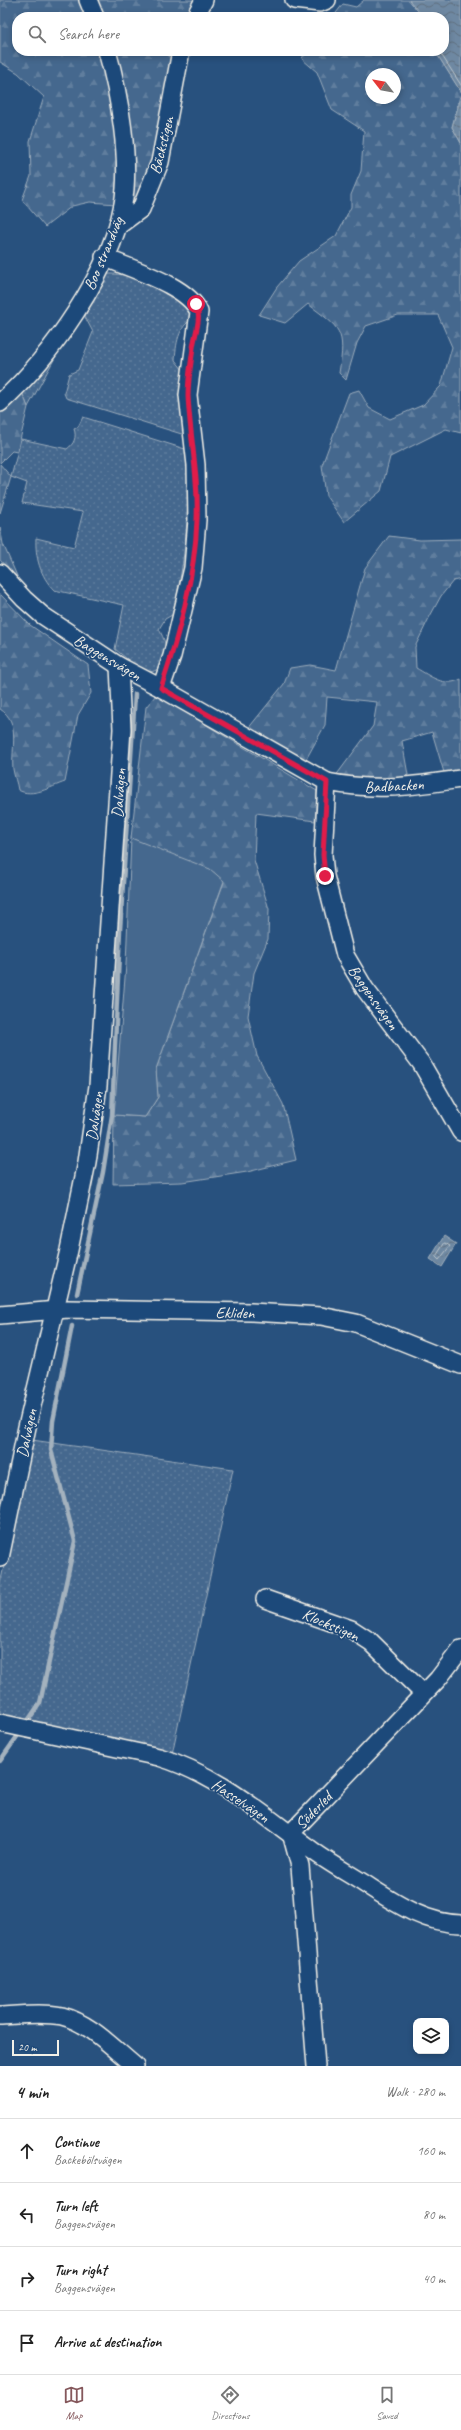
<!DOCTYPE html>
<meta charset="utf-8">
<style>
:root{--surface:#fff;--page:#f6f6f6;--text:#222;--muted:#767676;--line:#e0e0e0;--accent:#85585c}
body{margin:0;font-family:Caveat,sans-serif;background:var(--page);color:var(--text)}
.controls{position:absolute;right:12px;bottom:12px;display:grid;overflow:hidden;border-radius:8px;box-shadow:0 2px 6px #0003}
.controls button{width:36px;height:36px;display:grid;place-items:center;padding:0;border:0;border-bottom:1px solid var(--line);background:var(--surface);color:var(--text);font:20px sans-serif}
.compass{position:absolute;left:365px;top:68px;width:36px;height:36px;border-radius:50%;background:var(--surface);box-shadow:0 2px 6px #0003;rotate:301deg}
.scale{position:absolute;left:12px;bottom:10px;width:47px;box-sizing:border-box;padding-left:4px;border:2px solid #f4f1e8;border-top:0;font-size:11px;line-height:14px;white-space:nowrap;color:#f4f1e8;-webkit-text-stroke:3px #1f4a7a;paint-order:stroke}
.stop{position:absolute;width:12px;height:12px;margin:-9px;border:3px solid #e11d48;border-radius:50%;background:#fff}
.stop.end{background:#e11d48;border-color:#fff;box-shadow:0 1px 4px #0008}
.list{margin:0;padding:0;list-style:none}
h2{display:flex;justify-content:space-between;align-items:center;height:52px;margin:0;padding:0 16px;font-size:17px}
h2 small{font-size:13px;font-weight:400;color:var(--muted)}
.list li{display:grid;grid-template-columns:26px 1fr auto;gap:12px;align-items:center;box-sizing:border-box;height:64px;padding:0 16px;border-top:1px solid var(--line)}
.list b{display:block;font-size:15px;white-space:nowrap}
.list p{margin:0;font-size:13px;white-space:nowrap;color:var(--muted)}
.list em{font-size:13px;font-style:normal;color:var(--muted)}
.icon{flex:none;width:22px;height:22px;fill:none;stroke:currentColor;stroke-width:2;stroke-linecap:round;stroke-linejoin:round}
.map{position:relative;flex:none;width:461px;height:2066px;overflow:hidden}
.search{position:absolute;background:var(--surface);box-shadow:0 2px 6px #0003;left:12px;right:12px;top:12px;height:44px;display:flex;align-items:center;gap:10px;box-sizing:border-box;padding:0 14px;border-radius:16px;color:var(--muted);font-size:15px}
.sheet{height:308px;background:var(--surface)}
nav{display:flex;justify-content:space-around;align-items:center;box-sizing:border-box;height:56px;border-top:1px solid var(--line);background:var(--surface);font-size:11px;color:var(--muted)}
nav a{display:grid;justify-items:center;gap:2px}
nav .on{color:var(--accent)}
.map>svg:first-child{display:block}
</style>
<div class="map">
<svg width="461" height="2066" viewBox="0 0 461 2066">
<defs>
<pattern id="grass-dots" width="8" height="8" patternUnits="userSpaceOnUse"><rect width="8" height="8" fill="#45688e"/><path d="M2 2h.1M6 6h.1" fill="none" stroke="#607e9e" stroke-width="1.8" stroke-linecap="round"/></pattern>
<pattern id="forest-firs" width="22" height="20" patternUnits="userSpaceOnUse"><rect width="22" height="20" fill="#45688e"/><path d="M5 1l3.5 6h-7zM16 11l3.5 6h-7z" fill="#607e9e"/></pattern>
<pattern id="water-waves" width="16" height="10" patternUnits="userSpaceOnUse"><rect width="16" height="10" fill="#6e88a2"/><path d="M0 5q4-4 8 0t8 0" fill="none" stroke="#5f6e7d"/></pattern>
</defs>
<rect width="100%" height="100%" fill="#28517e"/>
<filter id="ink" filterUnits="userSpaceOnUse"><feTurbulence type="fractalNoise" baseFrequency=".025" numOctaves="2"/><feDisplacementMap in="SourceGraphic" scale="8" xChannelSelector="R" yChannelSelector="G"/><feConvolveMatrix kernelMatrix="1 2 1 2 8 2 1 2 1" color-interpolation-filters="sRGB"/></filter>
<g filter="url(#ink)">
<g fill="url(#grass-dots)" stroke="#9cacbb">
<path d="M108 274C137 273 161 288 186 301L193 319C178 326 176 345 175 360L183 370 188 436 66 398 64 393 69 374 78 370 93 332 85 317 92 296Z"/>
<path d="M57 354 28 407 21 390 50 357Z"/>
<path d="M83 417 188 450C189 507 187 559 172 615L165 619 159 629C162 635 166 643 166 650 166 661 158 675 146 671 135 667 124 656 115 649L124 605 54 590C40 576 35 556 36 538L74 547 83 512 22 503 27 483 11 477 21 439 67 449C74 444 77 437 74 429L78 427Z"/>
<path d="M32 1440 233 1469 172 1754 0 1716V1584Z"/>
</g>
<g fill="url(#forest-firs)" stroke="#9cacbb" fill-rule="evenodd">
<path d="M0 0H196L185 17H17V51H171C165 97 161 154 140 195L116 204 90 202 72 206 45 227 22 200 31 176 30 141 44 97 18 73 0 62Z"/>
<path d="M364 0H409L423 17H333L343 4 356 7Z"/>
<path d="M305 51H435L461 92 452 127 461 143V433L446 429 390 457 381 491 344 522 326 496 322 465 349 393 359 390 369 408 390 419 423 405 441 386 452 347 438 315H398L366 326 357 343 346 380 339 373C346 330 341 329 308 304L285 323 259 315 277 287 299 261 336 236 351 207V195L361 171 364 131 332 110 317 72 302 59ZM371 74H395V98H371Z"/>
<path d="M21 390 28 407 17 452 12 451 0 463V413Z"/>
<path d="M0 464 11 477 0 513Z"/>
<path d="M0 527 3 544 20 583 0 560Z"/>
<path d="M389 536 420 540 461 539V579L453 581 441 596 429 618 415 647 416 668C430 676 445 688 461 679V773L445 776 432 732 402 741 408 775 396 780 335 777 373 726 377 702 327 697 325 725 304 763 247 730 284 684 290 668 310 665 336 670 365 568Z"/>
<path d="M0 594 30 625 88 665 91 693 78 715 65 782C50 787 33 798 18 790 17 783 14 776 13 769 11 748 21 722 0 709Z"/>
<path d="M156 695 317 791 315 821 256 813 254 860 269 909 268 939 254 973 248 1016 257 1056 283 1104 296 1160 247 1172 182 1182 113 1184 114 1115 145 1117 158 1097 156 1069 224 882 131 838 146 707Z"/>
</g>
<path fill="#45688e" stroke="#9cacbb" d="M131 838 210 869 224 881 156 1069 158 1097 145 1117 114 1115 126 965Z"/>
<g fill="url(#water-waves)" stroke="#a4b2be">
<path d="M409 0H461V92L435 51H444V17H423Z"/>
<path d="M461 97V143L452 127Z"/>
<path d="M444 1236 456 1244 442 1267 430 1259Z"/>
</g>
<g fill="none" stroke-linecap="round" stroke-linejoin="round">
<g stroke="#bec7cc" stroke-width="1">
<path d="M439 51 461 85"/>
<path d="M445 1243 450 1246 439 1260 436 1257Z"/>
</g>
<g stroke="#a4b2be" stroke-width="4.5">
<path d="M77 1294 103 1172 112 1115 120 930 135 694"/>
<path d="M25 1725 40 1703 75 1541 51 1450 53 1421 72 1326"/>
<path d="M0 1761 21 1731"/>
</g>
<g stroke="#f4f1e8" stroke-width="20">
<g id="street">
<path d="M88 0 95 17"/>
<path d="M294 0 320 3 327 0"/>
<path d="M195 17 204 0"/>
<path d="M118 226 141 209 160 162 181 51"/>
<path d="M104 257C130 269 188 285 199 312L188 395 196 465 197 520 193 568 172 656 161 688"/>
<path d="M0 403C50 358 111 272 123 204 131 162 119 92 107 51"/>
<path d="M0 573 24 599 42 615 119 666 161 688 327 782 323 855 325 876 345 955 365 989 421 1063 461 1132"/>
<path d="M327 782C378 792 411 786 461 779"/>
<path d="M0 1315 68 1309 251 1312 321 1316 356 1323 461 1365"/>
<path d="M0 1558 27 1427 69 1250 87 1162 98 1086 122 729 119 666"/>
<path d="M265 1599 351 1629 371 1642 423 1693"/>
<path d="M0 1723 159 1757C216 1774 262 1814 309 1848 326 1861 346 1872 365 1884 395 1903 424 1923 461 1924"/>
<path d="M0 2016C20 2015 42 2012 62 2016 90 2023 113 2048 135 2066"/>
<path d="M316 2066 300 1866 291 1833 438 1679 461 1649"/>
</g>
</g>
<use href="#street" stroke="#1f4a7a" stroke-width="17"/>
</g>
</g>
<g fill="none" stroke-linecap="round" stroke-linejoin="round" filter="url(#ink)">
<path stroke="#e11d48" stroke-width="5" d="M196 304C202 319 195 332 193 348 191 363 188 380 188 396 190 437 199 478 197 520 195 576 179 634 161 688L327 782 323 855 325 876"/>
</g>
<g text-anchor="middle" stroke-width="3.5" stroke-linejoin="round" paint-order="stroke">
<g font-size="16" fill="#f4f1e8" stroke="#1f4a7a">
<text transform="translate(161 145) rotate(-76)" y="6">Bäckstigen</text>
<text transform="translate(103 253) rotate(-67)" y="6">Boo strandväg</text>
<text transform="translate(108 657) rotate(31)" y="6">Baggensvägen</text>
<text transform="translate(394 785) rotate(-3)" y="6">Badbacken</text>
<text transform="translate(118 793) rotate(-86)" y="6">Dalvägen</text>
<text transform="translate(374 997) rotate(55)" y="6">Baggensvägen</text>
<text transform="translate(94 1116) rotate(-82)" y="6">Dalvägen</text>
<text transform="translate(235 1312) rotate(1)" y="6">Ekliden</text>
<text transform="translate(26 1433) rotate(-78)" y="6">Dalvägen</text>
<text transform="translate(331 1624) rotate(23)" y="6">Klockstigen</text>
<text transform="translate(241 1800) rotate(34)" y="6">Hasselvägen</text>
<text transform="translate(313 1810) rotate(-46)" y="6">Söderled</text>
</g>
</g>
</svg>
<div class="controls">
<button><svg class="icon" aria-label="layers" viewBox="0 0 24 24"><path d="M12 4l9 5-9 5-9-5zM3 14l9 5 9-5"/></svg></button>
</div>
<svg class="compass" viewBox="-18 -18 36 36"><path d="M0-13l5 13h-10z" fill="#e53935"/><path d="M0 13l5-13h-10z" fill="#767676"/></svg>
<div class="scale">20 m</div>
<div class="stop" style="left:196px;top:304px"></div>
<div class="stop end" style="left:325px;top:876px"></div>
<div class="search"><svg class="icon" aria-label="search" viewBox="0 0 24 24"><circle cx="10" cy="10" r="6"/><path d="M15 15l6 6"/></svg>Search here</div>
</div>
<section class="sheet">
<h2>4 min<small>Walk · 280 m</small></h2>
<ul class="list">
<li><svg class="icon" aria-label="ahead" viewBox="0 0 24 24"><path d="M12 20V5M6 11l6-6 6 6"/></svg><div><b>Continue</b><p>Backebölsvägen</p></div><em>160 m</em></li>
<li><svg class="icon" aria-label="left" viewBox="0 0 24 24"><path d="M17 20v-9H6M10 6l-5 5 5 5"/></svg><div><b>Turn left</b><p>Baggensvägen</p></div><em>80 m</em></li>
<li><svg class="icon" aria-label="right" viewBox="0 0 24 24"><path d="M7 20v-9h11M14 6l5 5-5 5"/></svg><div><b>Turn right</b><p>Baggensvägen</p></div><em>40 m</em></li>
<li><svg class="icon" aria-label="arrive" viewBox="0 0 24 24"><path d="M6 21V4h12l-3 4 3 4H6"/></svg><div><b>Arrive at destination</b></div></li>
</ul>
</section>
<nav>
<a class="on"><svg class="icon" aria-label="map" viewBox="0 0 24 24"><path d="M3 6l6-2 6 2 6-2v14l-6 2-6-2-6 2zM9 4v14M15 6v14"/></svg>Map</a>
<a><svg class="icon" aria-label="directions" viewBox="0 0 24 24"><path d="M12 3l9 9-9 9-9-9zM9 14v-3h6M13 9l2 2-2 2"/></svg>Directions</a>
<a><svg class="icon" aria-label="saved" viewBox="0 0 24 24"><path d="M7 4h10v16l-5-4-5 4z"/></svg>Saved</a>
</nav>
